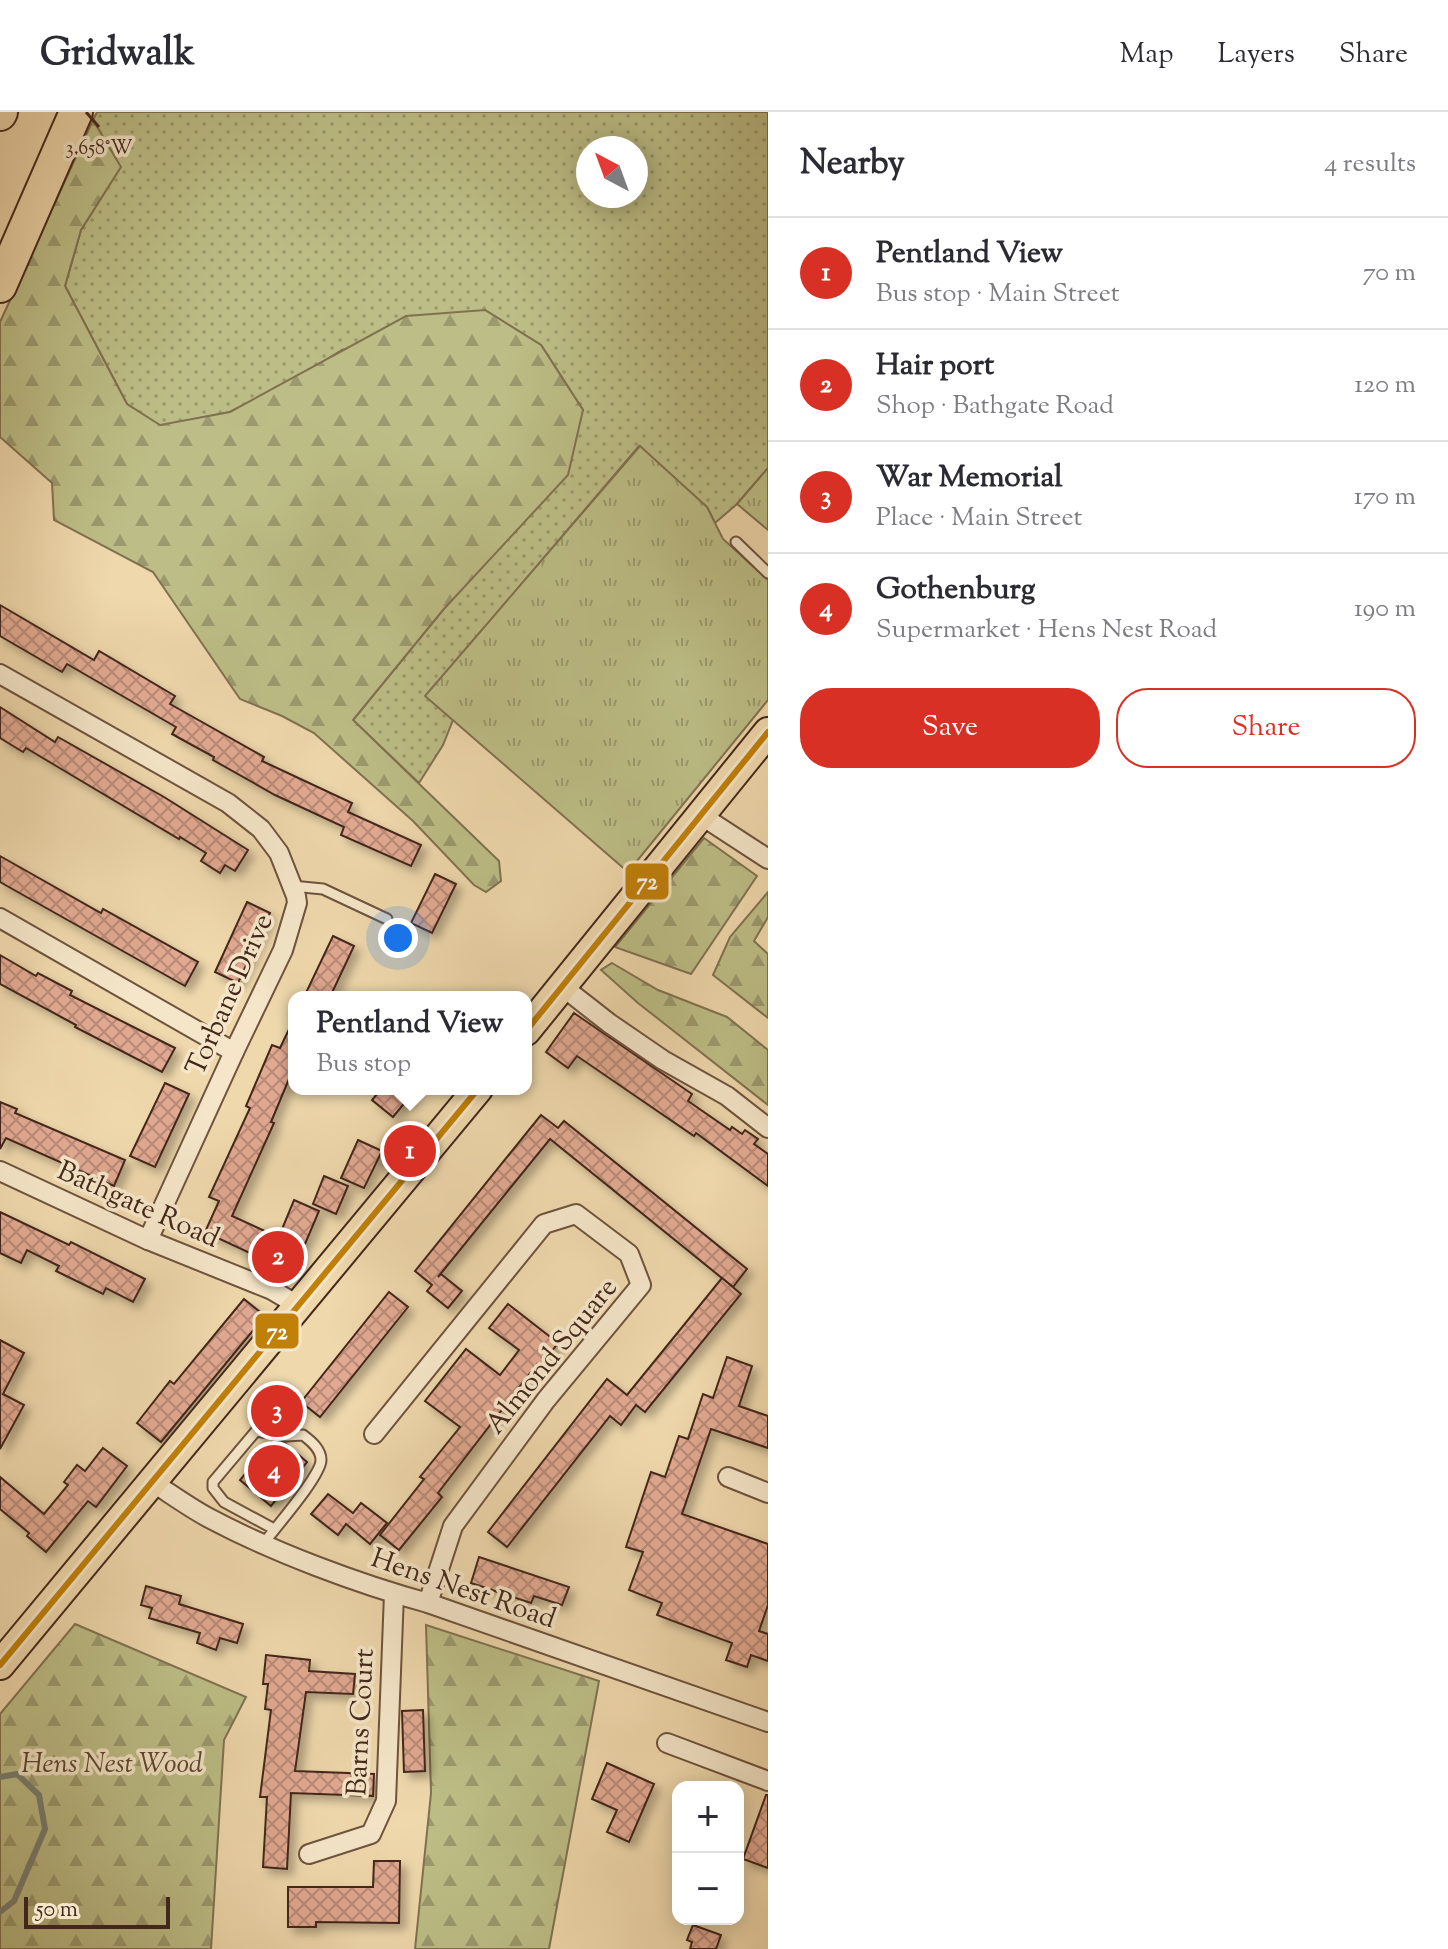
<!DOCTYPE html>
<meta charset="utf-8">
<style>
:root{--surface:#fff;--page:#f2f2f3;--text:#2b2b33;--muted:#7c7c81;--line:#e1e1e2;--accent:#d93025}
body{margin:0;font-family:"Sorts Mill Goudy",serif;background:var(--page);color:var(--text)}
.controls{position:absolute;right:24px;bottom:24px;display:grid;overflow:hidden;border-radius:16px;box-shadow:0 4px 20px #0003}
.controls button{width:72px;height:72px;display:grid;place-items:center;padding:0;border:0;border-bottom:2px solid var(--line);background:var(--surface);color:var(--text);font:40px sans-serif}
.compass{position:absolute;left:576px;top:24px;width:72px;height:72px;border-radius:50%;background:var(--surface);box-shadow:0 4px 20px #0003;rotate:319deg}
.scale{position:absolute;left:24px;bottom:20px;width:146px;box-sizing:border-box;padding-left:8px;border:4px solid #43271a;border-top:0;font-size:22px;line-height:28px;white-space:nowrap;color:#43271a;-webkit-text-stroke:6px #f5e6c9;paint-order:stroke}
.you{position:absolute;left:398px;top:826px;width:28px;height:28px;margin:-20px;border:6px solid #fff;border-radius:50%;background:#1a73e8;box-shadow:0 0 0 12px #1a73e833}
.badge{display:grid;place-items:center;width:52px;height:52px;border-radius:50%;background:var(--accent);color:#fff;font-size:26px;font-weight:700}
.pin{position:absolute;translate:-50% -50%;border:4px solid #fff;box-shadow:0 2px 8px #0006}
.popup{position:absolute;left:288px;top:879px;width:244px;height:104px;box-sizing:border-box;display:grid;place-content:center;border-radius:16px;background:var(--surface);filter:drop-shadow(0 2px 6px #0005);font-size:26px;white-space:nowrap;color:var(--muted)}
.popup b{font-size:30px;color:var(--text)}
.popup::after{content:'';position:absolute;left:50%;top:100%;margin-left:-16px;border:16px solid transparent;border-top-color:var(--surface)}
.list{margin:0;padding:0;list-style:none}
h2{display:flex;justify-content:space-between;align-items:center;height:104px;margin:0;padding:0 32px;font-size:34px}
h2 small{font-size:26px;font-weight:400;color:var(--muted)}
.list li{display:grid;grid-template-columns:52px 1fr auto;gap:24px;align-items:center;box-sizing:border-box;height:112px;padding:0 32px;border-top:2px solid var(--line)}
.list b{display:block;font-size:30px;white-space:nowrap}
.list p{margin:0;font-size:26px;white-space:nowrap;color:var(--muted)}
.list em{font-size:26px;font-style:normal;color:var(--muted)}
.actions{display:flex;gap:16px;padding:24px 32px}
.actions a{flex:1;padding:18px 0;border:2px solid var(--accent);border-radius:32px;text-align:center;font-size:28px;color:var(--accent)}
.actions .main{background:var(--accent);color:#fff}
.map{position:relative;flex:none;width:768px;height:1837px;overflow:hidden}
header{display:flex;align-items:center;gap:48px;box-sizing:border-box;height:112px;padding:0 40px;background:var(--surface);border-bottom:2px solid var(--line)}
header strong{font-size:38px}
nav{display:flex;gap:44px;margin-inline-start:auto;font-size:28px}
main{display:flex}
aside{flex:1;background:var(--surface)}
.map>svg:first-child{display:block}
</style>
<header>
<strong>Gridwalk</strong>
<nav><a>Map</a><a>Layers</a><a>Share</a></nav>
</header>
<main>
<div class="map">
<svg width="768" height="1837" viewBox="0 0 768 1837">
<defs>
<pattern id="grass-dots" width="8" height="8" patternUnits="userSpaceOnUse" patternTransform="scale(2)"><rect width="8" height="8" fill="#bdbe87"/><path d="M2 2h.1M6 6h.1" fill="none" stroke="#9b9a6e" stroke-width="1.8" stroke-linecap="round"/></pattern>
<pattern id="forest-firs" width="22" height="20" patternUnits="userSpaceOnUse" patternTransform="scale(2)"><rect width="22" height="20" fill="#bdbe87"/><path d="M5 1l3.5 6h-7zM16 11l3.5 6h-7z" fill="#9b9a6e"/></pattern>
<pattern id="park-tufts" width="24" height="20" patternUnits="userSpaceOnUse" patternTransform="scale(2)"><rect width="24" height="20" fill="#bdbe87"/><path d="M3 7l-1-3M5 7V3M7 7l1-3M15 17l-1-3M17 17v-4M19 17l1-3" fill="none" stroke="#9b9a6e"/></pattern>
<pattern id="building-cross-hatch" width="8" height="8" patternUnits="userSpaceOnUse" patternTransform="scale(2)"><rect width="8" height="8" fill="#e1a991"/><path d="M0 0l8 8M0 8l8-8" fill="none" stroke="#b88a76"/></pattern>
<filter id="shadow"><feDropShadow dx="6" dy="6" stdDeviation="4" flood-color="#0004"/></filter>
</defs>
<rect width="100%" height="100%" fill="#efd8ac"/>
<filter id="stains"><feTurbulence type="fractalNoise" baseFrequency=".0025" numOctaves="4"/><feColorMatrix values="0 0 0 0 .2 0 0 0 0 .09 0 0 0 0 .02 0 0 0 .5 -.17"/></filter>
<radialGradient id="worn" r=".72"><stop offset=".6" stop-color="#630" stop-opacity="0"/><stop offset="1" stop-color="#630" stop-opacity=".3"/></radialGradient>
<path fill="url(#grass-dots)" stroke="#807250" stroke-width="2" fill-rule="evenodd" d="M97 0H768V356L737 392 715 411 707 395 639 334 426 584 453 608 443 633 419 671 353 608 443 498 583 298 541 233 485 198 342 238 295 267 230 300 160 314 127 292 65 174 81 118 120 55 93 8ZM588 36H636V84H588Z"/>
<g fill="url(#forest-firs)" stroke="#807250" stroke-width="2">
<path d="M93 8 121 55 81 118 65 174 127 292 160 313 230 300 406 204 485 198 541 233 583 298 568 363 443 498 353 608 499 749 501 769 486 780 474 773 413 709 314 621 282 604 240 587 153 460 54 408 52 371 0 325V210Z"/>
<path d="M704 726 757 764 691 862 615 835Z"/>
<path d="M768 780V805L754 829 768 842V906L713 863 730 825Z"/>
<path d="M612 851 658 878 727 905 768 938V993L638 891 601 858Z"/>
<path d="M75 1512 246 1585 224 1628 211 1837H0V1602Z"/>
<path d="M426 1513 599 1569 549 1837H415L431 1681Z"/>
</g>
<g fill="url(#park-tufts)" stroke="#807250" stroke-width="2">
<path d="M640 334 707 395 723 427 768 468V588L628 760 425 584Z"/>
<path d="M768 356V418L737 392Z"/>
</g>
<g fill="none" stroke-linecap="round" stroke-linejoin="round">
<path stroke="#777f72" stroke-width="6" d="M0 1665 17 1662 39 1683 45 1717 14 1789 0 1800"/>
</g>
<g fill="url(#building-cross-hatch)" stroke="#43271a" stroke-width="2" filter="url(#shadow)">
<path d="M0 493 94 548 99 539 175 584 170 592 264 645 262 649 352 691 348 700 421 733 411 754 341 723 344 715 275 683 213 648 214 645 172 622 176 615 67 552 62 560 0 524Z"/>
<path d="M0 595 55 630 58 625 164 685 248 738 235 759 225 753 220 761 201 749 206 741 180 725 179 727 26 636 23 640 0 626Z"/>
<path d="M0 744 101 801 103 797 198 850 185 874 0 770Z"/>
<path d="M435 762 456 772 432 821 411 811Z"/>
<path d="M247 790 270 801 238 871 215 860Z"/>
<path d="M333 824 354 834 330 885H304Z"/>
<path d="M0 843 36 864 38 861 72 879 70 883 175 936 162 960 75 915 76 913 0 872Z"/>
<path d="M574 901 692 982 688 989 730 1018 732 1015 742 1022 745 1018 758 1027 754 1032 768 1042V1074L696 1021 694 1024 577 944 568 956 546 940Z"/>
<path d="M294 907V955L271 1010 274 1011 232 1104 291 1131 280 1155 205 1120 219 1089 209 1085 250 996 246 994 272 933 280 936Z"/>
<path d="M165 971 189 982 155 1055 130 1044Z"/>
<path d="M381 977H416L393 1005 372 988Z"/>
<path d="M0 990 17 997 15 1001 125 1048 114 1074 6 1026 0 1037Z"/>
<path d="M541 1003 558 1016 564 1009 747 1157 733 1175 550 1027 438 1165 441 1162 462 1179 448 1196 427 1179 432 1173 415 1159Z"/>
<path d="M358 1028 382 1039 364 1076 341 1066Z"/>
<path d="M324 1064 348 1074 336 1102 313 1092Z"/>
<path d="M294 1088 319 1099 305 1132 280 1122Z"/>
<path d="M0 1100 69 1133 71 1130 145 1167 133 1190 106 1176 103 1182 56 1159 59 1154 27 1138 21 1151 0 1141Z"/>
<path d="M722 1166 741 1182 645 1300 636 1293 621 1313 610 1304 507 1435 488 1420 607 1267 627 1283Z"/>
<path d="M389 1180 408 1195 320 1305 301 1290Z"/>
<path d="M244 1187 265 1204 161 1330 137 1311 170 1269 174 1272Z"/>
<path d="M508 1192 558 1231 540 1255 537 1252 438 1381 442 1385 399 1438 380 1423 424 1367 420 1365 460 1315 425 1289 466 1237 500 1263 519 1238 489 1216Z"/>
<path d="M0 1228 24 1241 3 1282 24 1293 0 1337Z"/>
<path d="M727 1245 752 1254 739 1294 768 1304V1336L711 1317 682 1402 768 1432V1493L759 1519 768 1522V1549L751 1543 747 1555 726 1548 732 1531 657 1503 662 1491 629 1478 643 1440 626 1435 651 1360 665 1365 679 1324 688 1327 703 1282 713 1286Z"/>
<path d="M272 1329 285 1331 307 1350 271 1394 240 1368Z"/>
<path d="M103 1336 127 1354 96 1395 88 1389 46 1440 27 1424 29 1421 0 1397V1365L44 1402 68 1373 64 1370 77 1353 85 1359Z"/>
<path d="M328 1382 353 1401 361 1391 387 1411 370 1432 346 1412 338 1423 311 1402Z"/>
<path d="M479 1445 569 1475 562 1493 534 1484 531 1491 471 1471Z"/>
<path d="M146 1474 181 1484 179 1492 243 1512 237 1531 220 1526 216 1538 197 1531 200 1521 149 1506 152 1496 141 1493Z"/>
<path d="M266 1543 310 1548 309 1559 355 1562 353 1582 306 1580 295 1659 374 1662 373 1684 291 1681 287 1757 263 1755 267 1685H260L271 1598 265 1597 268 1572H263Z"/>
<path d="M423 1598 425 1659 404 1660 402 1599Z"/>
<path d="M607 1651 654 1672 629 1730 607 1720 617 1698 592 1687Z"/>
<path d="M766 1683H768V1756L743 1747Z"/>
<path d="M374 1749H400L399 1811 316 1810V1815H288V1775H373Z"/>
<path d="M693 1813 721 1823 716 1837H690L692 1830 687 1828Z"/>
</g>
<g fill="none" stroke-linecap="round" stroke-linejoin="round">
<g stroke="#6e533e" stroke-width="13">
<g id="service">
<path d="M736 430 768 461"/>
<path d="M292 774 323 777 387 807"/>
<path d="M263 1432C275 1416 321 1364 321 1348 321 1337 311 1329 303 1323L286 1324 256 1319 213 1370V1376L224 1390 274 1417"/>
</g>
</g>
<g stroke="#6e533e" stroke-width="22">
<g id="minor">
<path d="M0 562 228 691 261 717 279 741 296 784 297 791 283 838 234 940 148 1128"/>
<path d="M702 704 768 747"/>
<path d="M0 806 234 940"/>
<path d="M563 875 609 911 663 948 727 984 768 1016"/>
<path d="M0 1059 148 1128 272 1178 299 1194"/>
<path d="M374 1322 544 1112 576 1102 629 1142 641 1173 546 1288 453 1414 428 1491"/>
<path d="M728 1365 768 1381"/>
<path d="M152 1370C171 1382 190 1396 209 1406 273 1440 358 1472 428 1491L768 1610"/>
<path d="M667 1631 768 1669"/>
<path d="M309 1742 371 1722 386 1689 394 1482"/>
</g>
</g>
<g stroke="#43271a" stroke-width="32">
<g id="primary">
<path d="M526 919 768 620"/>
<path d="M0 1553 478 977"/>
</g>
</g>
<g stroke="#43271a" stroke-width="36">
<g id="motorway">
<path d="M0 2 1 0"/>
<path d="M0 174 76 0"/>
</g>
</g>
<use href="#service" stroke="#f5e6c9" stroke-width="9"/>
<use href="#minor" stroke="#f5e6c9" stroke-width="18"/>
<use href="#primary" stroke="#efd8ac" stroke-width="28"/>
<use href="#motorway" stroke="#efd8ac" stroke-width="32"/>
<g stroke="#f5e6c9" stroke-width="12">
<g id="bus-1">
<path d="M526 919 768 620"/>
<path d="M0 1553 478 977"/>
</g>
</g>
<use href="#bus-1" stroke="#c18008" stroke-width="6"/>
</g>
<path fill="none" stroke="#43271a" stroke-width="3" d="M86 0 99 15"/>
<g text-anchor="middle" stroke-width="7" stroke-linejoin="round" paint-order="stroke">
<g font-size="28" fill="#43271a" stroke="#f5e6c9">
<text transform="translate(228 882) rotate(-66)" y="10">Torbane Drive</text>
<text transform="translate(139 1091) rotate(24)" y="10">Bathgate Road</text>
<text transform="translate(550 1243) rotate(-51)" y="10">Almond Square</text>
<text transform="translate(464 1475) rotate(19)" y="10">Hens Nest Road</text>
<text transform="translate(359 1610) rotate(-87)" y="10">Barns Court</text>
</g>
<g font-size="28" font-style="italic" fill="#5b4530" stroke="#f5e6c9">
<text x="112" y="1660">Hens Nest Wood</text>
</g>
</g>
<g font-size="20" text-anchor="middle" fill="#43271a" stroke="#f5e6c9" stroke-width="7" stroke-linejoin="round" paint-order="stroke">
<text x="99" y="42">3.658°W</text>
</g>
<g stroke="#f5e6c9" stroke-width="3">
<rect x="624" y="750" width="46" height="39" rx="8" fill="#c18008"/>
<rect x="254" y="1200" width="46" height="38" rx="8" fill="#c18008"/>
</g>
<g font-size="22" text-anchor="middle" font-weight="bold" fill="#fff">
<text x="647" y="777">72</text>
<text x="277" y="1227">72</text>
</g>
<rect width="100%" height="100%" filter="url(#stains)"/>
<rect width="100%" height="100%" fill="url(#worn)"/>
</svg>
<div class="controls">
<button>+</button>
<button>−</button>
</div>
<svg class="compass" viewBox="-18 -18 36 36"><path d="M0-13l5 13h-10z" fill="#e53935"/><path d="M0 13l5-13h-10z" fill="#7c7c81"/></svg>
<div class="scale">50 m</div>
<div class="you"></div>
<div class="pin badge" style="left:410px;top:1039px">1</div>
<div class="popup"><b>Pentland View</b>Bus stop</div>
<div class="pin badge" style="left:278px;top:1145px">2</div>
<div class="pin badge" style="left:277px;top:1299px">3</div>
<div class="pin badge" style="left:274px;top:1359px">4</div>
</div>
<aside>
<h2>Nearby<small>4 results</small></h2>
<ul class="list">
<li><span class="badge">1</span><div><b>Pentland View</b><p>Bus stop · Main Street</p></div><em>70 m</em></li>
<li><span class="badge">2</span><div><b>Hair port</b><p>Shop · Bathgate Road</p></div><em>120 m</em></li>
<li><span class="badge">3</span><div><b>War Memorial</b><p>Place · Main Street</p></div><em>170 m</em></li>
<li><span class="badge">4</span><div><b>Gothenburg</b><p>Supermarket · Hens Nest Road</p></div><em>190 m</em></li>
</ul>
<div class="actions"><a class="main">Save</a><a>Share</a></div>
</aside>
</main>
